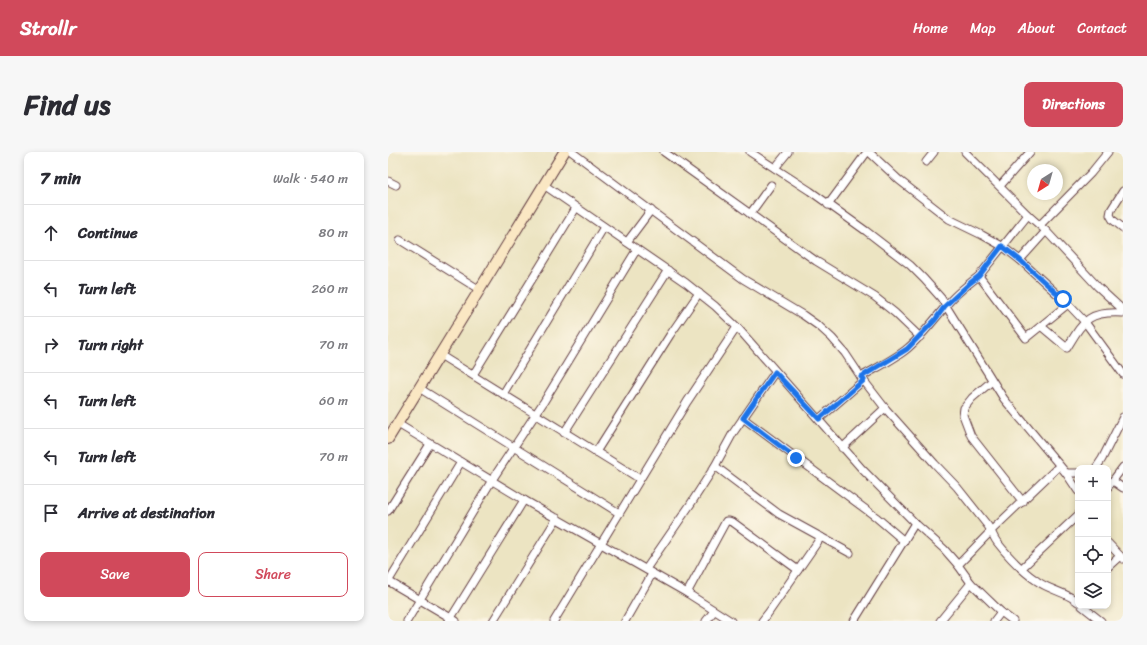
<!DOCTYPE html>
<meta charset="utf-8">
<style>
:root{--surface:#fff;--page:#f7f7f7;--text:#2b2b33;--muted:#7c7c81;--line:#e1e1e2;--accent:#d1495b}
body{margin:0;font-family:Sriracha,sans-serif;background:var(--page);color:var(--text)}
.controls{position:absolute;right:12px;bottom:12px;display:grid;overflow:hidden;border-radius:8px;box-shadow:0 2px 6px #0003}
.controls button{width:36px;height:36px;display:grid;place-items:center;padding:0;border:0;border-bottom:1px solid var(--line);background:var(--surface);color:var(--text);font:20px sans-serif}
.compass{position:absolute;left:639px;top:12px;width:36px;height:36px;border-radius:50%;background:var(--surface);box-shadow:0 2px 6px #0003;rotate:217deg}
.stop{position:absolute;width:12px;height:12px;margin:-9px;border:3px solid #1a73e8;border-radius:50%;background:#fff}
.stop.end{background:#1a73e8;border-color:#fff;box-shadow:0 1px 4px #0008}
.list{margin:0;padding:0;list-style:none}
h2{display:flex;justify-content:space-between;align-items:center;height:52px;margin:0;padding:0 16px;font-size:17px}
h2 small{font-size:13px;font-weight:400;color:var(--muted)}
.list li{display:grid;grid-template-columns:26px 1fr auto;gap:12px;align-items:center;box-sizing:border-box;height:56px;padding:0 16px;border-top:1px solid var(--line)}
.list b{display:block;font-size:15px;white-space:nowrap}
.list em{font-size:13px;font-style:normal;color:var(--muted)}
.actions{display:flex;gap:8px;padding:12px 16px}
.actions a{flex:1;padding:9px 0;border:1px solid var(--accent);border-radius:8px;text-align:center;font-size:14px;color:var(--accent)}
.actions .main{background:var(--accent);color:#fff}
.icon{flex:none;width:22px;height:22px;fill:none;stroke:currentColor;stroke-width:2;stroke-linecap:round;stroke-linejoin:round}
.map{position:relative;flex:none;width:735px;height:469px;overflow:hidden;border-radius:8px}
header{display:flex;align-items:center;gap:24px;box-sizing:border-box;height:56px;padding:0 20px;background:var(--accent);color:#fff}
header strong{font-size:19px}
nav{display:flex;gap:22px;margin-inline-start:auto;font-size:14px}
.intro{display:flex;align-items:center;justify-content:space-between;box-sizing:border-box;height:96px;padding:0 24px}
h1{margin:0;font-size:28px}
.button{padding:10px 18px;border-radius:8px;background:var(--accent);color:#fff;font-size:14px;font-weight:700}
main{display:flex;gap:24px;padding:0 24px}
aside{flex:1;background:var(--surface);border-radius:8px;box-shadow:0 2px 6px #0003}
.map>svg:first-child{display:block}
</style>
<header>
<strong>Strollr</strong>
<nav><a>Home</a><a>Map</a><a>About</a><a>Contact</a></nav>
</header>
<div class="intro"><h1>Find us</h1><a class="button">Directions</a></div>
<main>
<aside>
<h2>7 min<small>Walk · 540 m</small></h2>
<ul class="list">
<li><svg class="icon" aria-label="ahead" viewBox="0 0 24 24"><path d="M12 20V5M6 11l6-6 6 6"/></svg><div><b>Continue</b></div><em>80 m</em></li>
<li><svg class="icon" aria-label="left" viewBox="0 0 24 24"><path d="M17 20v-9H6M10 6l-5 5 5 5"/></svg><div><b>Turn left</b></div><em>260 m</em></li>
<li><svg class="icon" aria-label="right" viewBox="0 0 24 24"><path d="M7 20v-9h11M14 6l5 5-5 5"/></svg><div><b>Turn right</b></div><em>70 m</em></li>
<li><svg class="icon" aria-label="left" viewBox="0 0 24 24"><path d="M17 20v-9H6M10 6l-5 5 5 5"/></svg><div><b>Turn left</b></div><em>60 m</em></li>
<li><svg class="icon" aria-label="left" viewBox="0 0 24 24"><path d="M17 20v-9H6M10 6l-5 5 5 5"/></svg><div><b>Turn left</b></div><em>70 m</em></li>
<li><svg class="icon" aria-label="arrive" viewBox="0 0 24 24"><path d="M6 21V4h12l-3 4 3 4H6"/></svg><div><b>Arrive at destination</b></div></li>
</ul>
<div class="actions"><a class="main">Save</a><a>Share</a></div>
</aside>
<div class="map">
<svg width="735" height="469" viewBox="0 0 735 469">
<rect width="100%" height="100%" fill="#fcf5e5"/>
<filter id="ink" filterUnits="userSpaceOnUse"><feTurbulence type="fractalNoise" baseFrequency=".025" numOctaves="2"/><feDisplacementMap in="SourceGraphic" scale="8" xChannelSelector="R" yChannelSelector="G"/><feConvolveMatrix kernelMatrix="1 2 1 2 8 2 1 2 1" color-interpolation-filters="sRGB"/></filter>
<filter id="wash" filterUnits="userSpaceOnUse"><feTurbulence type="fractalNoise" baseFrequency=".012" numOctaves="4" result="noise"/><feDisplacementMap in="SourceGraphic" scale="16" xChannelSelector="R" yChannelSelector="G"/><feGaussianBlur stdDeviation="0.9" result="paint"/><feColorMatrix in="noise" values="0 0 0 0 0 0 0 0 0 0 0 0 0 0 0 0 0 1.4 0 .05"/><feComposite in="paint" operator="in"/></filter>
<g filter="url(#wash)">
<rect width="100%" height="100%" fill="#ece4c2"/>
</g>
<g filter="url(#ink)">
<g fill="none" stroke-linecap="round" stroke-linejoin="round">
<g stroke="#623d42" stroke-width="9">
<g id="street">
<path d="M184 0 355 127 415 163 432 175 444 186 457 201 473 225 497 256 547 312 569 335 600 374C604 379 605 385 609 390 620 404 634 419 649 429 661 438 678 440 690 450"/>
<path d="M276 0 428 109 487 145 507 161 532 185"/>
<path d="M362 0 422 39 478 79 522 113 536 127 553 146 616 247 678 321 690 339"/>
<path d="M481 0 511 28 561 67 594 83 614 94 632 108 680 152 697 170 735 222"/>
<path d="M577 0 640 63 658 79 710 135 735 158"/>
<path d="M538 10 546 0"/>
<path d="M387 16 400 0"/>
<path d="M0 29 8 33"/>
<path d="M156 33 298 131 327 154 349 175 474 317 527 371 556 397 570 413 583 431 613 460 625 469"/>
<path d="M612 34 642 0"/>
<path d="M735 39 723 58 722 63 725 68 735 76"/>
<path d="M440 53 479 0"/>
<path d="M362 62 383 33"/>
<path d="M652 73 703 21 720 0"/>
<path d="M12 88 92 138"/>
<path d="M239 90 263 58"/>
<path d="M632 108 658 79"/>
<path d="M591 124 638 186 680 152"/>
<path d="M654 175 679 196C696 168 700 159 735 161"/>
<path d="M52 203 252 327"/>
<path d="M85 223 188 56"/>
<path d="M473 225C488 216 507 207 520 196 534 184 545 169 557 155 566 143 579 133 591 124L640 63"/>
<path d="M604 229 584 246 576 256 575 263 583 284 635 350"/>
<path d="M31 236 231 361"/>
<path d="M115 242 216 75"/>
<path d="M355 266 488 365 516 389"/>
<path d="M431 267 476 228"/>
<path d="M10 272 136 348 299 441 343 469"/>
<path d="M176 281 280 118"/>
<path d="M454 296 497 256"/>
<path d="M208 300 282 183 311 141"/>
<path d="M327 314 391 362 462 401"/>
<path d="M708 316 714 307 735 265"/>
<path d="M678 321H690"/>
<path d="M725 329 735 336"/>
<path d="M720 335 735 315"/>
<path d="M0 359 42 292"/>
<path d="M720 391 735 407"/>
<path d="M570 413 604 378 671 314"/>
<path d="M720 415 732 404"/>
<path d="M634 416 690 363"/>
<path d="M258 417 302 353 327 314 345 281 387 220"/>
<path d="M0 429 68 469"/>
<path d="M0 430 73 310"/>
<path d="M299 441 338 369H341L346 371 410 418"/>
<path d="M694 454 713 469"/>
<path d="M19 469 104 328 155 251 249 97"/>
<path d="M61 469 136 348"/>
<path d="M105 469 169 366"/>
<path d="M166 469 299 250 349 175"/>
<path d="M237 469 264 422"/>
<path d="M318 469 326 459"/>
<path d="M374 469 381 460 433 385"/>
<path d="M466 469 527 371"/>
<path d="M552 469 583 431"/>
<path d="M606 469 613 460"/>
</g>
</g>
<g stroke="#623d42" stroke-width="12">
<path id="secondary" d="M0 287 176 0"/>
</g>
<use href="#street" stroke="#fff" stroke-width="7"/>
<use href="#secondary" stroke="#fae7c3" stroke-width="10"/>
</g>
</g>
<g fill="none" stroke-linecap="round" stroke-linejoin="round" filter="url(#ink)">
<path stroke="#1a73e8" stroke-width="5" d="M408 306 355 266 387 220 431 267 476 228 473 225 519 197 547 168 557 154 582 131 591 124 614 94 632 108 675 147"/>
</g>
</svg>
<div class="controls">
<button>+</button>
<button>−</button>
<button><svg class="icon" aria-label="locate" viewBox="0 0 24 24"><circle cx="12" cy="12" r="6"/><path d="M12 2v4M12 18v4M2 12h4M18 12h4"/></svg></button>
<button><svg class="icon" aria-label="layers" viewBox="0 0 24 24"><path d="M12 4l9 5-9 5-9-5zM3 14l9 5 9-5"/></svg></button>
</div>
<svg class="compass" viewBox="-18 -18 36 36"><path d="M0-13l5 13h-10z" fill="#e53935"/><path d="M0 13l5-13h-10z" fill="#7c7c81"/></svg>
<div class="stop" style="left:675px;top:147px"></div>
<div class="stop end" style="left:408px;top:306px"></div>
</div>
</main>
